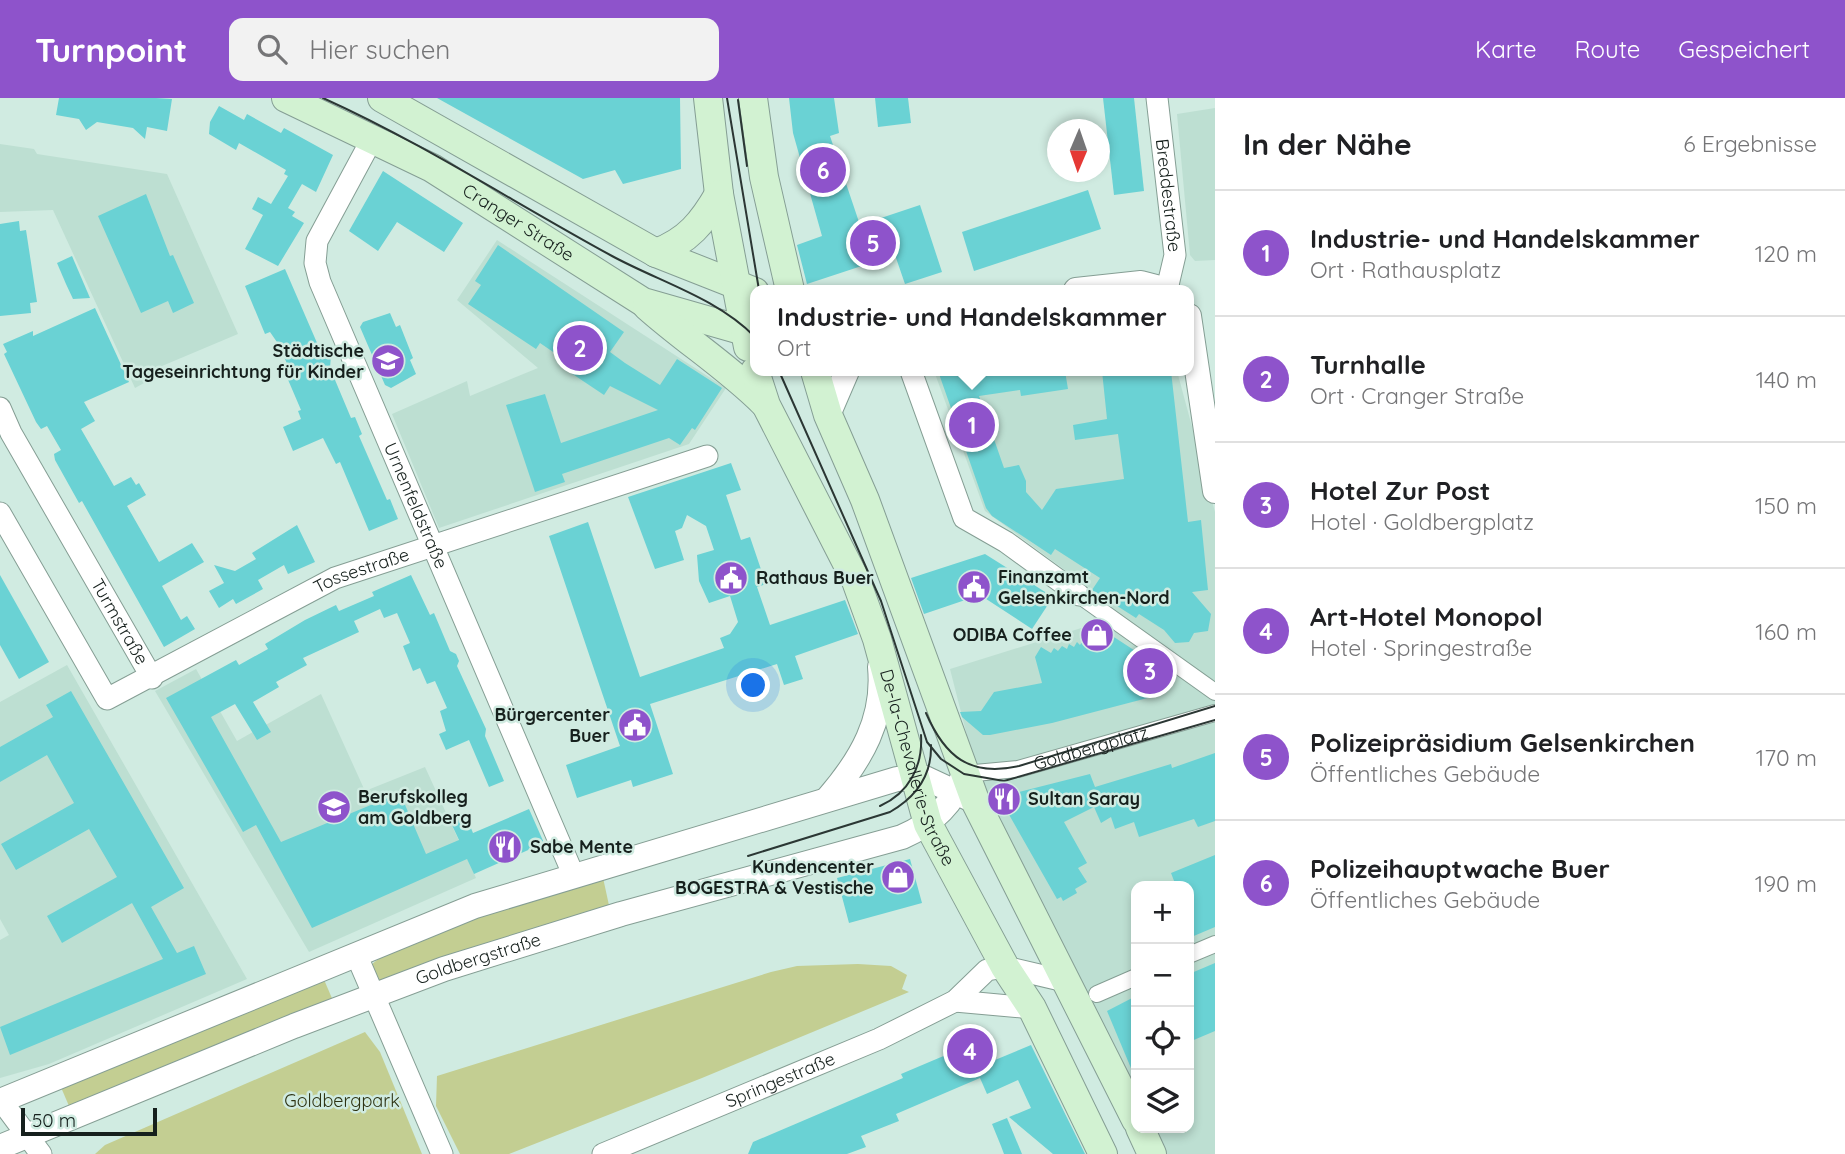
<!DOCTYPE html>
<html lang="de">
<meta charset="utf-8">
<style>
:root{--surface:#fff;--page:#f2f2f2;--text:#202124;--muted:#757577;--line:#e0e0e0;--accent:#8e53cb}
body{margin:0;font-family:Quicksand,sans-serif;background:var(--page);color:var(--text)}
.controls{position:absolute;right:21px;bottom:21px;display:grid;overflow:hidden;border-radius:14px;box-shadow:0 4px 10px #0003}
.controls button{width:63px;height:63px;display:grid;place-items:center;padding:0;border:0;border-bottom:2px solid var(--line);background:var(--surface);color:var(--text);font:35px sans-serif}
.compass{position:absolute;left:1047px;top:21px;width:63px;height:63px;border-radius:50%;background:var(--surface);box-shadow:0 4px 10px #0003;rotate:182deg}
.scale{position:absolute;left:21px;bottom:18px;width:136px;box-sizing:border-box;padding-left:7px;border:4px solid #16201d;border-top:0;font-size:19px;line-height:24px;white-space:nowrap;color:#16201d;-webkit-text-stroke:5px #d0ebe1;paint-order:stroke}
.you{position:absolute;left:754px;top:588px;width:24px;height:24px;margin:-18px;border:5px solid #fff;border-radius:50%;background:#1a73e8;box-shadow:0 0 0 10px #1a73e833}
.badge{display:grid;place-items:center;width:46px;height:46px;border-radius:50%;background:var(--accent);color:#fff;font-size:23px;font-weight:700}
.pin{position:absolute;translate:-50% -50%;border:4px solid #fff;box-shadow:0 2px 7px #0006}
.popup{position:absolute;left:750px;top:187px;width:444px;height:91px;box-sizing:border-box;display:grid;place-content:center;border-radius:14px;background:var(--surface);filter:drop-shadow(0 2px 5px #0005);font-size:23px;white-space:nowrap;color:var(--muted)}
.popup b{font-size:26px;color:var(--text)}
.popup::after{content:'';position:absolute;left:50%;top:100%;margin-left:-14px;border:14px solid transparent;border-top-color:var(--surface)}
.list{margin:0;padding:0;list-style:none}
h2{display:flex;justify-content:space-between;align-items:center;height:91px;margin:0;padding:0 28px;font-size:30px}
h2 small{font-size:23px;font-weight:400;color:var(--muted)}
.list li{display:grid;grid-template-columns:46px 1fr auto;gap:21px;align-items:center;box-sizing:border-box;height:126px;padding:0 28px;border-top:2px solid var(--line)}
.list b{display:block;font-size:26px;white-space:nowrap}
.list p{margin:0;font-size:23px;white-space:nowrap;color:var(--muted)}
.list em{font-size:23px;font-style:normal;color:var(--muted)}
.icon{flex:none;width:38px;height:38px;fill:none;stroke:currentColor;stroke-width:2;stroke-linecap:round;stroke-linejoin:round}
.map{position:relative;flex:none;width:1215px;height:1056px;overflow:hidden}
header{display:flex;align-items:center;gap:42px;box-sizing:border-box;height:98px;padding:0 35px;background:var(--accent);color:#fff}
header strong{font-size:33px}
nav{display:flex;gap:38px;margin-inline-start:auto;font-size:24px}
.search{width:490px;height:63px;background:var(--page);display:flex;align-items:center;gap:18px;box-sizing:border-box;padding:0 24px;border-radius:14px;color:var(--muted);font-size:26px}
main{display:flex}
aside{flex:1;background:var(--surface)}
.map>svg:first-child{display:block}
</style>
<header>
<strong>Turnpoint</strong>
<div class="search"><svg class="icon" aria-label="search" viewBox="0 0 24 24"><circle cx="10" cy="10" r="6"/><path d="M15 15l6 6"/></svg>Hier suchen</div>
<nav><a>Karte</a><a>Route</a><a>Gespeichert</a></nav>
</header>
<main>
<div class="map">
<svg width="1215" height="1056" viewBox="0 0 1215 1056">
<rect width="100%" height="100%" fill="#d0ebe1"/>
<g fill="#bddfd2">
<path d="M1215 10V162L1195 163 1190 157 1177 16Z"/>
<path d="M0 46 34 51 37 56 167 76 238 236 162 268 164 274 135 290 53 112 0 114Z"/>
<path d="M497 142 726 290 689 346 439 430 392 316 467 283 470 298 538 270 457 202Z"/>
<path d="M934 273H1177L1215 414V1056H1159L1146 1030H1189V788H1136V1009L976 673 950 571 1094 526 1092 492 985 413Z"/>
<path d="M67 567 247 881 49 966 0 980V842L9 837 0 821V604Z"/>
<path d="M196 571 237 643 321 596 365 693 425 669 476 780 309 854 155 593Z"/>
</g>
<g fill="#c3ce92">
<path d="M602 775 610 812 384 884 375 882 371 868C386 845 564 788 602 775Z"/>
<path d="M858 866 891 868 907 877 902 891 909 894 702 980 509 1056H460L436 1008 437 978 771 874 797 868Z"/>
<path d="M322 877 334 905 72 1015 60 987Z"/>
<path d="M365 934 380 954 422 1056H95L105 1047Z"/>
</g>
<g fill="#6ad2d4">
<path d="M59 0H156L172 1 167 33 147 29 145 41 133 30 97 24 86 32 79 21 56 17Z"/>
<path d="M437 0H680L681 71 623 86 615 72 583 81Z"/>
<path d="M789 0H834L839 35 830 38 860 127 920 107 942 174 905 186 895 157 807 186 797 147 822 138 793 35Z"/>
<path d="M875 0H908L911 25 878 29Z"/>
<path d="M1103 0H1134L1144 93 1114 97Z"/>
<path d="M219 8 244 22 247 16 281 35 284 30 333 57 316 94 302 86 288 110 295 114 292 118 304 125 278 168 245 151 263 117 252 111 258 99 271 106 288 78 284 76 286 72 239 45 236 52 209 36 210 24Z"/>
<path d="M383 73 463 125 444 154 397 124 378 153 349 133Z"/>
<path d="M1088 92 1101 131 974 173 962 134Z"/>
<path d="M146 96 170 158 173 157 194 205 173 215 168 203 141 215 98 118Z"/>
<path d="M19 123 20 133 26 132 37 204 30 205 31 215 0 218V126Z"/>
<path d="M498 147 624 234 610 254 625 265 660 287 677 261 722 290 695 332 692 330 680 347 669 340 562 376 565 384 535 394 506 307 545 296 561 345 658 312 610 288 604 297 571 275 575 269 540 245 536 251 468 206 481 187 475 183Z"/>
<path d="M72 158 90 200 73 201 66 186 57 165Z"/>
<path d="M285 171 324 261 331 257 330 270 351 320 355 319 362 336 359 338 387 402 390 401 398 421 369 433 340 364 336 366 323 340 293 353 283 329 301 321 298 313 301 312 283 270 288 268 279 247 270 234 265 236 245 188Z"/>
<path d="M95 210 129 284 84 304 95 323 81 331 114 388 131 379 136 387 139 385 146 397 127 408 159 464 192 445 204 464 162 488 181 522 187 518 195 531 164 549 82 403 79 405 55 362 54 356 61 352 47 328 41 331 36 324 4 256 7 254 3 246 33 233V238Z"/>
<path d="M390 215 396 229 400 227 413 260 410 262 416 276 391 290 385 287 360 229 363 224Z"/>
<path d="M938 273H1065L1068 291 1021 298 1020 292 979 298 1004 370 1019 367 1026 383V394L1042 412 1056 391 1124 381 1118 336 1075 342 1073 327 1107 321 1102 273H1171L1188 424 1201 422 1208 492 1192 494 1211 516 1208 533 1194 535 1189 544 1175 545 1164 532 1139 516 1136 520 1092 492 1100 480 1055 451 1051 457 992 418 986 410Z"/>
<path d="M731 365 741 392 726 397 741 442 750 439 766 486 757 489 770 527 845 502 858 536 795 558 803 581 784 587 777 566 650 606 673 676 633 689 631 682 577 700 566 667 620 648 549 438 588 424 640 579 724 550 720 540 730 536 738 524 730 498 709 505 699 483 697 457 714 452 706 428 687 417 682 430 675 433 684 462 655 471 628 399Z"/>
<path d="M297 427 315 464 288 476 284 467 258 482 263 491 236 506 233 501 219 510 209 493 224 485 214 467 235 473 256 461 252 455Z"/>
<path d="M985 456 1053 499 1032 531 980 497 924 516 911 480Z"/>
<path d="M0 477 49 564 19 581 0 547Z"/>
<path d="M411 477 430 517 434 515 450 553 456 556 459 563 457 568 486 631 485 638 504 683 489 689 469 642 446 652 439 636 446 633 440 613 447 610 435 583 427 586 420 570 413 573 403 548 410 545 397 515 384 520 380 511 354 523 359 534 303 560 307 567 276 584 279 589 253 604 271 634 257 642 235 606 211 619 281 744 400 695 426 756 459 742 451 725 466 718 473 735 529 711 544 745 474 776 467 761 312 830 256 727 243 734 166 600 236 562 239 567 268 551 265 546 305 522 336 507 339 513 374 498 372 494Z"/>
<path d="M1094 526 1169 575 1159 597 1052 625 990 637H983L962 619 960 614 981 613 994 594 1042 585 1035 559 1041 549 1051 555 1054 550 1058 553 1062 548 1067 551 1069 546 1074 549 1077 544 1080 547Z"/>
<path d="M71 593 184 790 151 809 177 855 194 848 206 876 10 957 0 929 163 861 132 805 62 845 47 818 117 779 89 731 16 772 1 746 74 705 47 657 0 684V649L53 619 46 607Z"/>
<path d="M1215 655V723L1198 729 1194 721 1139 739 1134 724 1115 731 1111 719 1101 725 1094 709 1064 724 1087 765 1078 770 1087 784 1075 791 1077 795 1063 803 1061 799 1057 801 999 699 1090 676 1095 689 1171 666 1172 670Z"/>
<path d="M1215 757V829L1189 840V788H1176L1171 775Z"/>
<path d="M910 761 922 805 849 825 837 780Z"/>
<path d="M1215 865V933L1189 944V876Z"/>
<path d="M1136 898V982L1107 913Z"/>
<path d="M986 940 995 962 1031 947 1085 1056H1053L1009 1019 1031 1010 1018 982 987 996 980 980 896 1016 899 1023 861 1038 866 1049 847 1056H748L753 1044 903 980 901 976Z"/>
<path d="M1007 1020 1022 1056H1004L1001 1048 992 1026Z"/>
</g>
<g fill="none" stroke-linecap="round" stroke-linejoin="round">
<g stroke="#859e94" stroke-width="18">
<g id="pedestrian">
<path d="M1079 497 1215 594"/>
<path id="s1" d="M964 676 1018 671 1215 615"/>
<path d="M1189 857 1215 846"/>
<path d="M1097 896 1136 879"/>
</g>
</g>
<g stroke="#859e94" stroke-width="23">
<g id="minor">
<path id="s2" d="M1157 0 1175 157 1167 191"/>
<path id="s3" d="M372 41 317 143 315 165 320 184 573 776"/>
<path d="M911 273 964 420 1006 444 1079 497"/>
<path id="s4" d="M0 310 11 335 152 580"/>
<path id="s5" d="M0 415 107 601 335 480 707 358"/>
<path d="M356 856 442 1056"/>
<path d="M955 903 1032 910"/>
<path d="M0 1001 41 1056"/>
<path id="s6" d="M603 1056 879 941 955 903 987 872 1005 869 1069 884"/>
</g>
</g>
<g stroke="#859e94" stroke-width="26">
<g id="tertiary">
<path d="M1076 192 1141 185 1168 192"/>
<path d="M1189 218 1215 393"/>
<path d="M828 317 847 273"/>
<path d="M828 700C861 662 885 621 880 569"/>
<path d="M0 1003 475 808 897 681 925 680 970 701"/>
<path id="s7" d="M0 1049 294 928 444 871 621 816 902 739C932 726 953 707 964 676"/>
</g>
</g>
<g stroke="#859e94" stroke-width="30">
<g id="secondary">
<path id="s8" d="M286 0 432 70 643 204 755 236"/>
<path d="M382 0 656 155 755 194"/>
<path d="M708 0 719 96 748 249"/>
<path d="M753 0 764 79 790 192"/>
<path d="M656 155C688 143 703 124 719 96"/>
<path d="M647 208C685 242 728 269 764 305"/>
<path id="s9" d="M755 273 766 307 856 483 877 541 928 726 1005 869 1032 910 1103 1056"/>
<path d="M815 273 828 317 865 402 976 705 1136 1022"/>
<path d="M1140 1030 1152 1056"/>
</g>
</g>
<use href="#pedestrian" stroke="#fff" stroke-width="16"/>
<use href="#minor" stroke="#fff" stroke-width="21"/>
<use href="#tertiary" stroke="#fff" stroke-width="24"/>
<use href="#secondary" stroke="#d2f2d2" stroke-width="28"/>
<g stroke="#2b3734" stroke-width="2">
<path d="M323 0C423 45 516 106 612 158 660 184 717 200 755 239"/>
<path d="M727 0 759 192"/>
<path d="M738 2 747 68"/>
<path d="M779 273 881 503 927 644 941 661 964 676 1004 683 1215 622"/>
<path d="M926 615C945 659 970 679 1019 668L1215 608"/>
<path d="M880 708C909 695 923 668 921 637"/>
<path d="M748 758 890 714C916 699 932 678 931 647"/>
</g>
</g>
<defs>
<g id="school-disc" transform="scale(1.75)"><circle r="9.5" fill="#8e53cb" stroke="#d0ebe1"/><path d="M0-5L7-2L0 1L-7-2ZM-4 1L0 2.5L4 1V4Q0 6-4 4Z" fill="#fff"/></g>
<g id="civic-disc" transform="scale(1.75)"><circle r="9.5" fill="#8e53cb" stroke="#d0ebe1"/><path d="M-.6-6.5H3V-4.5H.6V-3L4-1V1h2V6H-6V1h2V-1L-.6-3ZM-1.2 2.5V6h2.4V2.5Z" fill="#fff"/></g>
<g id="shop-disc" transform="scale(1.75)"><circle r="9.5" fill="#8e53cb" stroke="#d0ebe1"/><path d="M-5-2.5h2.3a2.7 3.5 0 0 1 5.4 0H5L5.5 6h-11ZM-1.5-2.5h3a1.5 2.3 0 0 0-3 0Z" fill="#fff"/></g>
<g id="restaurant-disc" transform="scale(1.75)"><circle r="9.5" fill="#8e53cb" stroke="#d0ebe1"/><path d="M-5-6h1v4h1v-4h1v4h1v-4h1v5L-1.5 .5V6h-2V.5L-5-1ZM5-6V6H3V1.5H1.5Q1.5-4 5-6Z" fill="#fff"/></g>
<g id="university-disc" transform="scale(1.75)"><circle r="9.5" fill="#8e53cb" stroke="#d0ebe1"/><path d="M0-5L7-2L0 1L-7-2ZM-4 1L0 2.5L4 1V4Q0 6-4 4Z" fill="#fff"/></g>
</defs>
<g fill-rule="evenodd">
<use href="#school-disc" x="388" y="263"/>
<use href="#civic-disc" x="731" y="480"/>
<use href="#civic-disc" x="974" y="489"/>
<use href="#shop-disc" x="1097" y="537"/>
<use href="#civic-disc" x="635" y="627"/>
<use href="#restaurant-disc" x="1004" y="701"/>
<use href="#university-disc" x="334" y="709"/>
<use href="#restaurant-disc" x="505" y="749"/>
<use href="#shop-disc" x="898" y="779"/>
</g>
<g text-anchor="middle" stroke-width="5" stroke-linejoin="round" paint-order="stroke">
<g font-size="18" fill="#16201d" stroke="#d0ebe1">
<text dy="6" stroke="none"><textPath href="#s2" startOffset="98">Breddestraße</textPath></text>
<text dy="6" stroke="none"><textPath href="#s8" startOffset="264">Cranger Straße</textPath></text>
<text dy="6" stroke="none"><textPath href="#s3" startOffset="401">Urnenfeldstraße</textPath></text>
<text dy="6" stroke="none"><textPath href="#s5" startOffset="500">Tossestraße</textPath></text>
<text dy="6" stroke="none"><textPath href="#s4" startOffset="245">Turmstraße</textPath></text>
<text dy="6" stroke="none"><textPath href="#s1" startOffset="130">Goldbergplatz</textPath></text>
<text dy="6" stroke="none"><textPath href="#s9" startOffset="430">De-la-Chevallerie-Straße</textPath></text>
<text dy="6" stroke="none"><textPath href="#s7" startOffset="514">Goldbergstraße</textPath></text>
<text dy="6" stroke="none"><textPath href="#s6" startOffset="192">Springestraße</textPath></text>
</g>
<g font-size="18" font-weight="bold" fill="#16201d" stroke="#d0ebe1" text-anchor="start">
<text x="364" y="259" text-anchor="end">Städtische<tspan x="364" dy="21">Tageseinrichtung für Kinder</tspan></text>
<text x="998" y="485">Finanzamt<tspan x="998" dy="21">Gelsenkirchen-Nord</tspan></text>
<text x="756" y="486">Rathaus Buer</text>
<text x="1072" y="543" text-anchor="end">ODIBA Coffee</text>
<text x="610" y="623" text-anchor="end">Bürgercenter<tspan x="610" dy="21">Buer</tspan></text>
<text x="358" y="705">Berufskolleg<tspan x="358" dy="21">am Goldberg</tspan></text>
<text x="1028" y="707">Sultan Saray</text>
<text x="530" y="755">Sabe Mente</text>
<text x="874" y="775" text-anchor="end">Kundencenter<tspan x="874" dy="21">BOGESTRA &amp; Vestische</tspan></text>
</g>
<g font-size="18" fill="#2d3212" stroke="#d0ebe1">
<text x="342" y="1009">Goldbergpark</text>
</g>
</g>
</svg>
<div class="controls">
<button>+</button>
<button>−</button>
<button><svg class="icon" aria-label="locate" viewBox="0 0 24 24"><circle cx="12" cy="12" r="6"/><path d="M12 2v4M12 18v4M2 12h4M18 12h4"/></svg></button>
<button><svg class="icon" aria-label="layers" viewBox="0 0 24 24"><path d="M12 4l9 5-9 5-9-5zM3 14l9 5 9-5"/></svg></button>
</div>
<svg class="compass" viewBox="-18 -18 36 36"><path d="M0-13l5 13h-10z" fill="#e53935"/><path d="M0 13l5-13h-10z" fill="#757577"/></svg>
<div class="scale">50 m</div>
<div class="you"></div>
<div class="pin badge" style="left:972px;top:327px">1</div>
<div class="popup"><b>Industrie- und Handelskammer</b>Ort</div>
<div class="pin badge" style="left:580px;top:250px">2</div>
<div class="pin badge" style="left:1150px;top:573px">3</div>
<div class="pin badge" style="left:970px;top:953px">4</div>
<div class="pin badge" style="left:873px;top:145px">5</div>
<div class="pin badge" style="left:823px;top:72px">6</div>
</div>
<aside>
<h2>In der Nähe<small>6 Ergebnisse</small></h2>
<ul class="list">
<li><span class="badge">1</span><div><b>Industrie- und Handelskammer</b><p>Ort · Rathausplatz</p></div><em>120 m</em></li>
<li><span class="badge">2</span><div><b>Turnhalle</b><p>Ort · Cranger Straße</p></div><em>140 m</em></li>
<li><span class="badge">3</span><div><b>Hotel Zur Post</b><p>Hotel · Goldbergplatz</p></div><em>150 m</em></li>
<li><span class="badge">4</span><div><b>Art-Hotel Monopol</b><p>Hotel · Springestraße</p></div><em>160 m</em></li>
<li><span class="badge">5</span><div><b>Polizeipräsidium Gelsenkirchen</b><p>Öffentliches Gebäude</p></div><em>170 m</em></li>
<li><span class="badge">6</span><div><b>Polizeihauptwache Buer</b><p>Öffentliches Gebäude</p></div><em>190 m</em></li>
</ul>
</aside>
</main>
